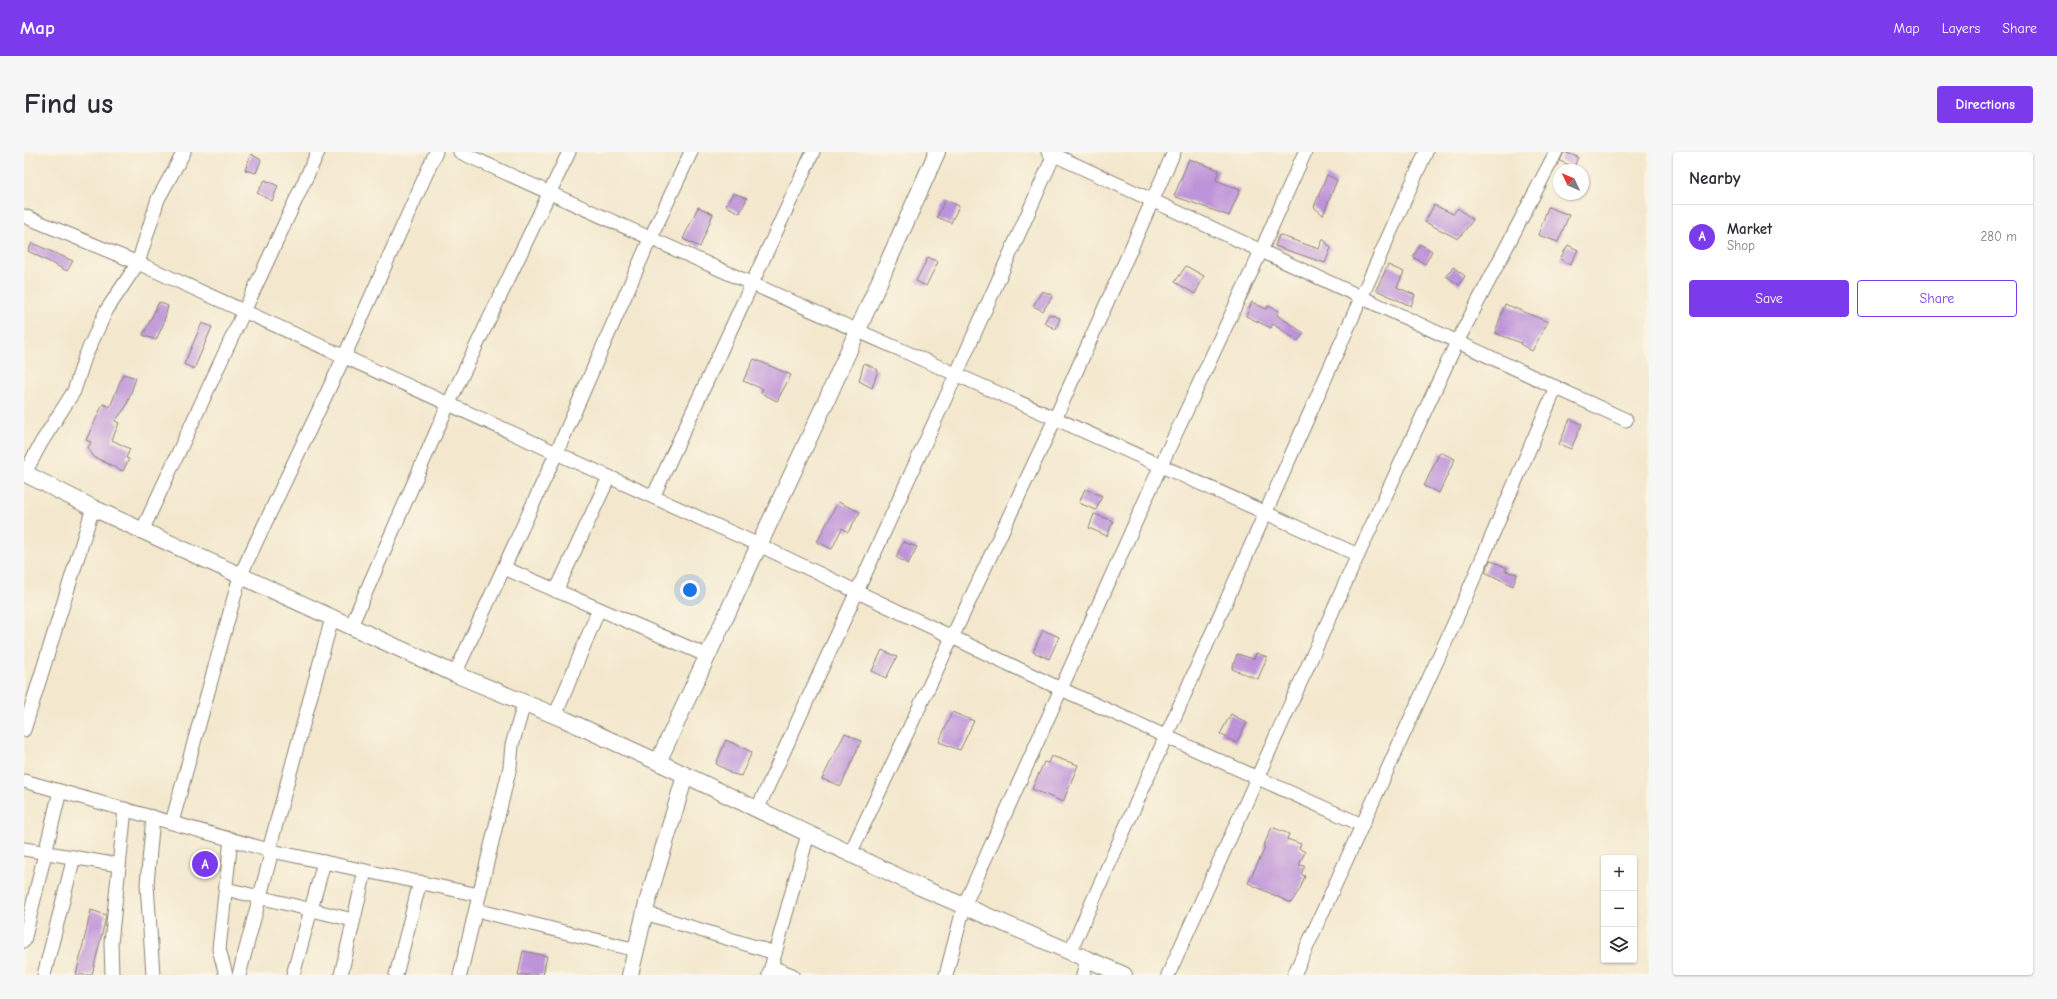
<!DOCTYPE html>
<meta charset="utf-8">
<style>
:root{--surface:#fff;--page:#f7f7f7;--text:#2b2b33;--muted:#7c7c81;--line:#e1e1e2;--accent:#7c3aed}
body{margin:0;font-family:"Comic Neue",sans-serif;background:var(--page);color:var(--text)}
.controls{position:absolute;right:12px;bottom:12px;display:grid;overflow:hidden;border-radius:4px;box-shadow:0 1px 3px #0004}
.controls button{width:36px;height:36px;display:grid;place-items:center;padding:0;border:0;border-bottom:1px solid var(--line);background:var(--surface);color:var(--text);font:20px sans-serif}
.compass{position:absolute;left:1529px;top:12px;width:36px;height:36px;border-radius:50%;background:var(--surface);box-shadow:0 1px 3px #0004;rotate:314deg}
.you{position:absolute;left:666px;top:438px;width:14px;height:14px;margin:-10px;border:3px solid #fff;border-radius:50%;background:#1a73e8;box-shadow:0 0 0 6px #1a73e833}
.badge{display:grid;place-items:center;width:26px;height:26px;border-radius:50%;background:var(--accent);color:#fff;font-size:13px;font-weight:700}
.pin{position:absolute;translate:-50% -50%;border:2px solid #fff;box-shadow:0 1px 4px #0006}
.list{margin:0;padding:0;list-style:none}
h2{display:flex;justify-content:space-between;align-items:center;height:52px;margin:0;padding:0 16px;font-size:17px}
h2 small{font-size:13px;font-weight:400;color:var(--muted)}
.list li{display:grid;grid-template-columns:26px 1fr auto;gap:12px;align-items:center;box-sizing:border-box;height:64px;padding:0 16px;border-top:1px solid var(--line)}
.list b{display:block;font-size:15px;white-space:nowrap}
.list p{margin:0;font-size:13px;white-space:nowrap;color:var(--muted)}
.list em{font-size:13px;font-style:normal;color:var(--muted)}
.actions{display:flex;gap:8px;padding:12px 16px}
.actions a{flex:1;padding:9px 0;border:1px solid var(--accent);border-radius:4px;text-align:center;font-size:14px;color:var(--accent)}
.actions .main{background:var(--accent);color:#fff}
.icon{flex:none;width:22px;height:22px;fill:none;stroke:currentColor;stroke-width:2;stroke-linecap:round;stroke-linejoin:round}
.map{position:relative;flex:none;width:1625px;height:823px;overflow:hidden;border-radius:4px}
header{display:flex;align-items:center;gap:24px;box-sizing:border-box;height:56px;padding:0 20px;background:var(--accent);color:#fff}
header strong{font-size:19px}
nav{display:flex;gap:22px;margin-inline-start:auto;font-size:14px}
.intro{display:flex;align-items:center;justify-content:space-between;box-sizing:border-box;height:96px;padding:0 24px}
h1{margin:0;font-size:28px}
.button{padding:10px 18px;border-radius:4px;background:var(--accent);color:#fff;font-size:14px;font-weight:700}
main{display:flex;gap:24px;padding:0 24px}
aside{flex:1;background:var(--surface);border-radius:4px;box-shadow:0 1px 3px #0004}
.map>svg:first-child{display:block}
</style>
<header>
<strong>Map</strong>
<nav><a>Map</a><a>Layers</a><a>Share</a></nav>
</header>
<div class="intro"><h1>Find us</h1><a class="button">Directions</a></div>
<main>
<div class="map">
<svg width="1625" height="823" viewBox="0 0 1625 823">
<rect width="100%" height="100%" fill="#fcf5e5"/>
<filter id="ink" filterUnits="userSpaceOnUse"><feTurbulence type="fractalNoise" baseFrequency=".025" numOctaves="2"/><feDisplacementMap in="SourceGraphic" scale="8" xChannelSelector="R" yChannelSelector="G"/><feConvolveMatrix kernelMatrix="1 2 1 2 8 2 1 2 1" color-interpolation-filters="sRGB"/></filter>
<filter id="wash" filterUnits="userSpaceOnUse"><feTurbulence type="fractalNoise" baseFrequency=".012" numOctaves="4" result="noise"/><feDisplacementMap in="SourceGraphic" scale="16" xChannelSelector="R" yChannelSelector="G"/><feGaussianBlur stdDeviation="0.9" result="paint"/><feColorMatrix in="noise" values="0 0 0 0 0 0 0 0 0 0 0 0 0 0 0 0 0 1.4 0 .05"/><feComposite in="paint" operator="in"/></filter>
<g filter="url(#wash)">
<rect width="100%" height="100%" fill="#f3e8ce"/>
<g id="blocks">
<g fill="#bd93d9">
<path d="M1540 0 1554 5 1550 15 1536 9Z"/>
<path d="M227 2 237 8 232 21 221 18Z"/>
<path d="M1165 7 1195 18 1192 28 1216 38 1205 64 1150 44Z"/>
<path d="M1303 23 1313 28 1299 63 1290 55Z"/>
<path d="M241 28 254 34 248 49 233 41Z"/>
<path d="M709 41 723 46 716 61 702 54Z"/>
<path d="M921 48 935 54 927 71 913 65Z"/>
<path d="M1410 53 1429 62 1434 56 1449 68 1434 87 1401 70Z"/>
<path d="M674 55 689 62 676 95 659 87Z"/>
<path d="M1524 55 1545 63 1534 90 1514 83Z"/>
<path d="M1255 83 1295 97 1299 87 1307 96 1301 111 1251 94Z"/>
<path d="M8 91 49 109 43 119 4 99Z"/>
<path d="M1396 92 1408 99 1401 112 1389 105Z"/>
<path d="M1544 93 1554 98 1546 113 1536 107Z"/>
<path d="M904 105 914 110 902 134 892 129Z"/>
<path d="M1364 113 1380 120 1373 135 1391 143 1387 154 1352 138Z"/>
<path d="M1162 114 1180 124 1171 142 1151 130Z"/>
<path d="M1429 115 1441 124 1435 133 1422 124Z"/>
<path d="M1018 139 1029 143 1019 159 1009 154Z"/>
<path d="M135 150 144 154 139 173 132 188 119 183Z"/>
<path d="M1228 150 1242 157 1244 154 1255 159 1253 163 1280 181 1274 189 1249 172 1247 176 1222 164Z"/>
<path d="M1481 152 1524 170 1508 199 1496 192 1497 191 1471 181Z"/>
<path d="M1025 162 1036 166 1032 177 1020 171Z"/>
<path d="M178 171 188 175 170 217 160 212Z"/>
<path d="M730 207 767 223 753 249 737 241 739 237 719 229Z"/>
<path d="M840 211 854 218 848 236 835 229Z"/>
<path d="M99 222 112 226 102 255 91 269 95 271 88 288 106 297 102 306 105 307 99 319 70 305 64 296 67 290 62 288 79 252 86 255Z"/>
<path d="M1546 267 1558 272 1547 297 1535 292Z"/>
<path d="M1416 300 1431 307 1415 341 1400 334Z"/>
<path d="M1061 337 1078 344 1072 358 1055 351Z"/>
<path d="M814 350 836 360 824 380 818 376 808 397 793 390Z"/>
<path d="M1070 362 1089 369 1083 384 1065 376Z"/>
<path d="M879 390 893 395 884 412 872 405Z"/>
<path d="M1466 408 1483 416 1481 419 1493 422 1489 434 1461 420Z"/>
<path d="M1019 478 1035 485 1025 507 1009 500Z"/>
<path d="M858 498 873 505 862 526 848 519Z"/>
<path d="M1232 501 1243 505 1234 527 1208 517 1213 502 1230 507Z"/>
<path d="M928 560 950 569 936 598 915 590Z"/>
<path d="M1207 562 1223 571 1212 591 1196 582Z"/>
<path d="M821 581 837 589 817 634 798 627Z"/>
<path d="M702 588 728 600 717 624 705 621V619L692 612Z"/>
<path d="M1027 604 1054 613 1039 650 1008 637 1020 610 1024 611Z"/>
<path d="M1248 675 1265 682 1263 687 1277 692 1275 696 1281 700 1275 713 1281 714 1277 722 1281 724 1276 737 1267 751 1224 731 1241 696 1239 695Z"/>
<path d="M67 758 82 763 81 769 68 823H52Z"/>
<path d="M499 799 523 804 519 823H494Z"/>
</g>
</g>
</g>
<g filter="url(#ink)">
<use href="#blocks" fill-opacity="0" stroke="#888275" stroke-width="1"/>
<g fill="none" stroke-linecap="round" stroke-linejoin="round">
<g stroke="#888275" stroke-width="15">
<g id="minor">
<path d="M436 0C734 137 1036 266 1334 403"/>
<path d="M1024 0 1602 268"/>
<path d="M0 64 114 111 735 393 1037 537 1338 673"/>
<path d="M1 321 17 291 50 239 61 205 82 159 114 111 134 47 160 0"/>
<path d="M629 345 789 0"/>
<path d="M118 379 294 0"/>
<path d="M480 416 684 504"/>
<path d="M532 439 585 325"/>
<path d="M327 474 424 253 545 0"/>
<path d="M431 522 532 302 626 87 667 0"/>
<path d="M531 564 575 457"/>
<path d="M0 578 69 356"/>
<path d="M0 629 248 699 455 743"/>
<path d="M733 658 932 223 1030 3"/>
<path d="M148 670 216 424 320 205 412 0"/>
<path d="M0 697 95 713"/>
<path d="M245 698 308 466"/>
<path d="M826 702 1031 267 1150 0"/>
<path d="M202 737 329 768"/>
<path d="M452 758 612 798"/>
<path d="M621 761 751 801"/>
<path d="M0 789 36 639"/>
<path d="M1046 800 1402 0"/>
<path d="M748 815 768 823"/>
<path d="M20 823 50 705"/>
<path d="M88 823 87 791 101 657"/>
<path d="M129 823 123 732 129 665"/>
<path d="M202 823 195 797 207 687"/>
<path d="M215 823 248 699"/>
<path d="M269 823 300 710"/>
<path d="M317 823 341 719"/>
<path d="M372 823 396 730"/>
<path d="M436 823 486 615 488 593 500 552"/>
<path d="M745 823 784 682"/>
<path d="M922 823 940 754 1137 313 1237 99 1281 0"/>
<path d="M1059 823 1063 807"/>
<path d="M1144 823 1334 403 1433 190 1532 0"/>
<path d="M1270 823 1437 456 1532 235"/>
</g>
</g>
<g stroke="#888275" stroke-width="18">
<g id="tertiary">
<path d="M0 321 69 356 431 522 542 568 634 610 896 735 1100 823"/>
<path d="M634 610 804 245 913 0"/>
<path d="M606 823 623 751 661 624"/>
</g>
</g>
<use href="#minor" stroke="#fff" stroke-width="13"/>
<use href="#tertiary" stroke="#fff" stroke-width="16"/>
</g>
</g>
</svg>
<div class="controls">
<button>+</button>
<button>−</button>
<button><svg class="icon" aria-label="layers" viewBox="0 0 24 24"><path d="M12 4l9 5-9 5-9-5zM3 14l9 5 9-5"/></svg></button>
</div>
<svg class="compass" viewBox="-18 -18 36 36"><path d="M0-13l5 13h-10z" fill="#e53935"/><path d="M0 13l5-13h-10z" fill="#7c7c81"/></svg>
<div class="you"></div>
<div class="pin badge" style="left:181px;top:712px">A</div>
</div>
<aside>
<h2>Nearby<small></small></h2>
<ul class="list">
<li><span class="badge">A</span><div><b>Market</b><p>Shop</p></div><em>280 m</em></li>
</ul>
<div class="actions"><a class="main">Save</a><a>Share</a></div>
</aside>
</main>
